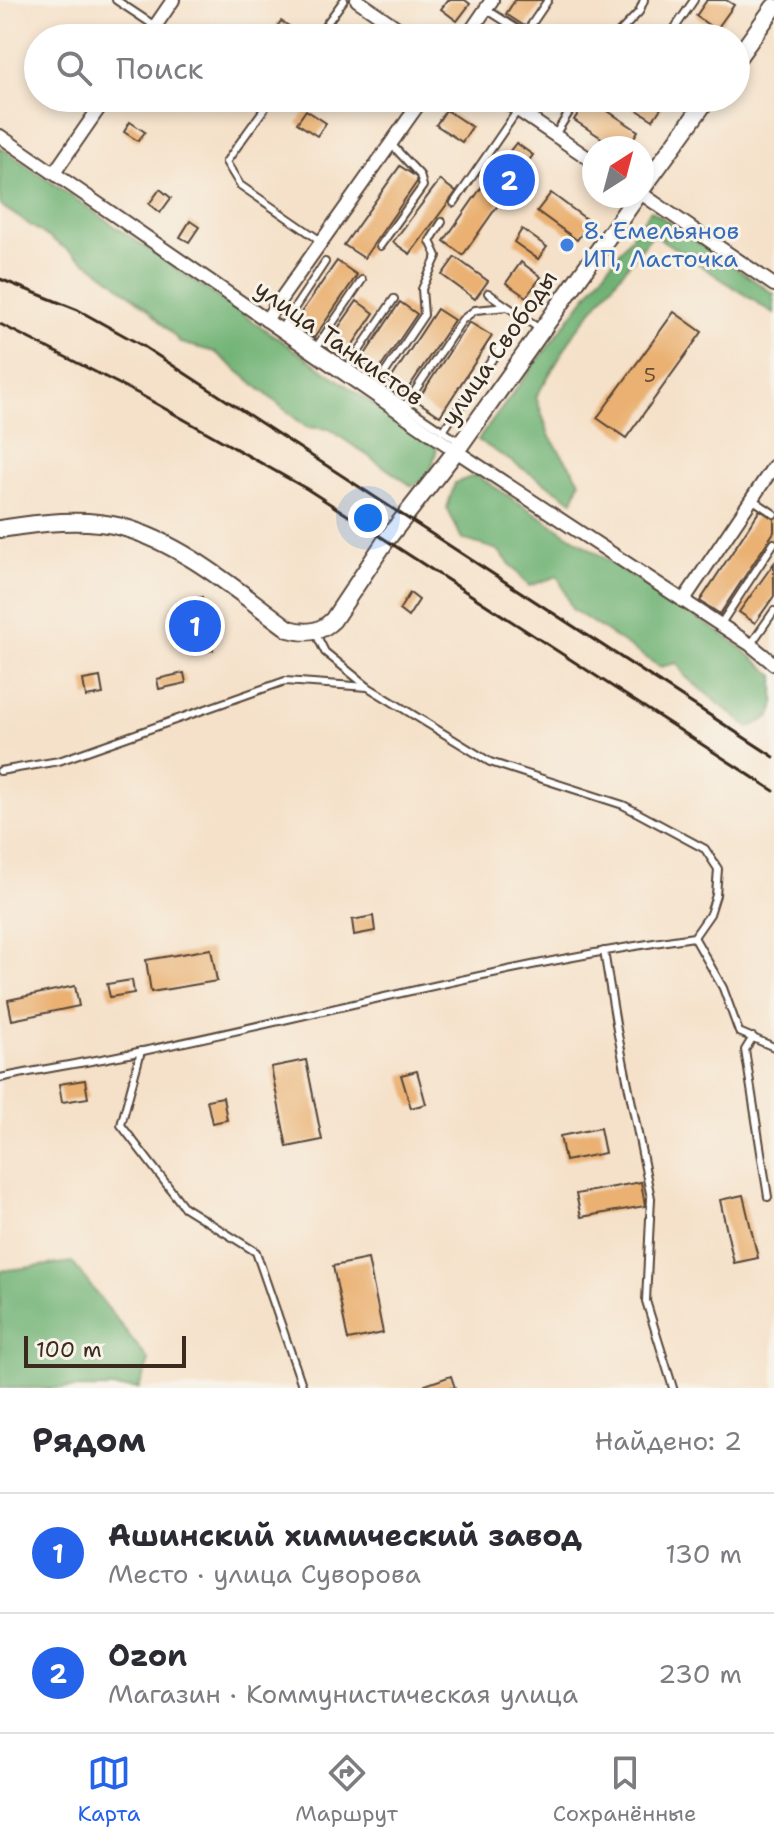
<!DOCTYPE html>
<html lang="ru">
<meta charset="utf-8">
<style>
:root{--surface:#fff;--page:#f2f2f3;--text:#2b2b33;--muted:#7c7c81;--line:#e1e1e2;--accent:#2563eb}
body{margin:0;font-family:"Shantell Sans",sans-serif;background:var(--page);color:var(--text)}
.compass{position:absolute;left:582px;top:136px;width:72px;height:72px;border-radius:50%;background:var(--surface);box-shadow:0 4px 12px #0003;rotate:36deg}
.scale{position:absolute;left:24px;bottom:20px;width:162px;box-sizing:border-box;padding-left:8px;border:4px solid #3b2a1e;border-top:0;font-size:22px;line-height:28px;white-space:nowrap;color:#3b2a1e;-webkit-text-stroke:6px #f7f3e8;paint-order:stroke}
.you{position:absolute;left:368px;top:518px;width:28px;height:28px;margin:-20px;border:6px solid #fff;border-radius:50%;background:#1a73e8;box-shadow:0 0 0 12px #1a73e833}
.badge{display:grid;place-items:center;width:52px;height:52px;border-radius:50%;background:var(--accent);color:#fff;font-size:26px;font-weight:700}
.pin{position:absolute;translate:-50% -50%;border:4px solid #fff;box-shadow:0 2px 8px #0006}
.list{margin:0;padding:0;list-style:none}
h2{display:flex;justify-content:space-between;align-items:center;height:104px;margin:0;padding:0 32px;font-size:34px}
h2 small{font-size:26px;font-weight:400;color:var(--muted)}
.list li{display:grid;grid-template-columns:52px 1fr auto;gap:24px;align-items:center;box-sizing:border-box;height:120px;padding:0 32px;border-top:2px solid var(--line)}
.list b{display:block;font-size:30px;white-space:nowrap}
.list p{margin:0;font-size:26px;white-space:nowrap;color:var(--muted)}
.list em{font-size:26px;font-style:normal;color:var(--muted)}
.icon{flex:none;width:44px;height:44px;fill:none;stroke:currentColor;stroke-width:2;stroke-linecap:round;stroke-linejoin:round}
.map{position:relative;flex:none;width:774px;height:1388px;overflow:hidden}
.search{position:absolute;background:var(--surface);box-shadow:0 4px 12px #0003;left:24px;right:24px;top:24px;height:88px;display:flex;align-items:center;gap:20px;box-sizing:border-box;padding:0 28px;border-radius:44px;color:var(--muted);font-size:30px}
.sheet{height:344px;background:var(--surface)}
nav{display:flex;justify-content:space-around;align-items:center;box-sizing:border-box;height:112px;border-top:2px solid var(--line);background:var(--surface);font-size:22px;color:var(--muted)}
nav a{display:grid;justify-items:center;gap:4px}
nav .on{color:var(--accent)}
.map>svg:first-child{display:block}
</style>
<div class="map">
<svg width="774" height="1388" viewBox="0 0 774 1388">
<rect width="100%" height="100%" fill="#f7f3e8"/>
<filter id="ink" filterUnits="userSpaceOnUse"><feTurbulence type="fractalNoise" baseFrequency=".0125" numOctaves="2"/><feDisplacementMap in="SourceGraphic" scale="16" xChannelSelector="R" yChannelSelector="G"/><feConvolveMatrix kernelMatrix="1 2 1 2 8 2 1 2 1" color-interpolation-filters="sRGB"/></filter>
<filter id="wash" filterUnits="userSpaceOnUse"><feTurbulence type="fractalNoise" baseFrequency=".006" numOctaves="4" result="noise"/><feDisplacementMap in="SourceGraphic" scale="32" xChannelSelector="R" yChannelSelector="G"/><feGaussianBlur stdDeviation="1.8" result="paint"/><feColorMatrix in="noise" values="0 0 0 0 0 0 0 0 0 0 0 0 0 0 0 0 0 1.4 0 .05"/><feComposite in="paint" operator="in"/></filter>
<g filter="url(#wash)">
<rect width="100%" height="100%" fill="#f5e1c9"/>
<g fill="#70b274" stroke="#566e49" stroke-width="2">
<path d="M0 147 437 448 430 475 412 486 329 429 306 427 215 352 181 343 148 309 107 276 0 205Z"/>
<path d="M651 210 774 294V314L653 234 575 332 536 397 550 437 580 481 573 501 478 440Z"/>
<path d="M476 475 731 640 774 675V707L771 716 749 728 686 677 677 663 660 667 572 609 558 576 529 586 498 550 462 539 447 508 455 483Z"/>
<path d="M72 1262 149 1361 139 1388H0V1271Z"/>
</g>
<g id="blocks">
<g fill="#eab172">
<path d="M448 0H465L470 4 457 21 441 9Z"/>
<path d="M515 0H544L526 27 506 14Z"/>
<path d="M707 0H726L734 5 716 30 696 16Z"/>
<path d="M281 21 297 31 293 38H269Z"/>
<path d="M588 98 638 131 627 148H617L574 120Z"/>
<path d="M636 98H668L653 120 631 106Z"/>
<path d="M306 110 326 123 317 136 297 123Z"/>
<path d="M446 110 472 127 462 142 436 125Z"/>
<path d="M130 122 145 132 138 141 124 132Z"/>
<path d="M516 143 533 155 507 191 485 176 495 162 499 165Z"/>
<path d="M400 166 419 179 364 258 344 245Z"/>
<path d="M440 180 456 192 410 254 393 242Z"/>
<path d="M486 181 505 195 463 255 444 241Z"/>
<path d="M160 189 171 198 160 213 149 204Z"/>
<path d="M551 193 590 222 577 240 537 211Z"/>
<path d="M190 221 199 227 189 242 180 237Z"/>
<path d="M522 229 547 247 538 259 514 242Z"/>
<path d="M455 257 488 281 475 299 442 275Z"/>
<path d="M337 261 357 275 314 338 293 324Z"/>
<path d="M521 262 541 277 526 297 506 283Z"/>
<path d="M357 301 374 313 347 353 329 341Z"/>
<path d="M400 302 417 314 377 373 360 362Z"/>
<path d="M437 309 454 320 405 393 389 382Z"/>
<path d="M674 312 702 332 626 438 597 418Z"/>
<path d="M469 322 492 336 440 416 417 401Z"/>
<path d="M760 510 774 519V532L720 614 700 601Z"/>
<path d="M774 563V596L755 623 739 612Z"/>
<path d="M410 593 419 600 408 617 399 610Z"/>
<path d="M202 597 213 650 189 655 178 602Z"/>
<path d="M184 673 186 683 159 689 157 679Z"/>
<path d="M100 677 103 694 86 697 83 680Z"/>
<path d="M373 916 375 931 354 935 352 920Z"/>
<path d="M211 949 217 981 151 992 146 960Z"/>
<path d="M132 980 134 993 110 997 107 984Z"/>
<path d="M75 986 79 1006 12 1020 8 1000Z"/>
<path d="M306 1060 322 1140 287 1147 271 1067Z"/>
<path d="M417 1071 426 1104 411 1108 401 1075Z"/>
<path d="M85 1080 88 1098 62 1102 59 1084Z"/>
<path d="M223 1097 227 1120 212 1123 207 1100Z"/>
<path d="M600 1128 605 1153 565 1161 560 1136Z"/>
<path d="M641 1182 645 1206 581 1217 576 1194Z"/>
<path d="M743 1195 758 1258 734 1263 720 1200Z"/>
<path d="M368 1259 383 1333 348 1340 333 1266Z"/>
<path d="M451 1376 455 1388H426L425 1385Z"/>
</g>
</g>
</g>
<g filter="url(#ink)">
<use href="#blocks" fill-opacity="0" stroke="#574538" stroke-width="2"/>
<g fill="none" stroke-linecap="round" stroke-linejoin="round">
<g stroke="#574538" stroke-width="10">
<g id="service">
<path d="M116 0 155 26"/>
<path d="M486 9 525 34 548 0"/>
<path d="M316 38 344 0"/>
<path d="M614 38 639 12 644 0"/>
<path d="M668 38 694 0"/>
<path d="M272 98 226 162 240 185 321 241"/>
<path d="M555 135 578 98"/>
<path d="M454 203 518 110"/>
<path d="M380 246 423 186 420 175 391 144"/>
<path d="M325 262 284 324 461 443"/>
<path d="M488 293 541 330"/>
<path d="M317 346 362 280"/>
<path d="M348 367 394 299"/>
<path d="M376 386 424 315 422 289 437 256 430 241 442 222"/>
<path d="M405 406 462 320 475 310 507 307"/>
<path d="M443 431 502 345"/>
<path d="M752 499 774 514"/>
<path d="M720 625 774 543"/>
<path d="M751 644 774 611"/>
<path d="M0 771 59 761 285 681 368 687"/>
<path d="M694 937 723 988 739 1032 774 1047"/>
<path d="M604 951 617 1030 651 1198 646 1301 673 1388"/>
<path d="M753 1037 745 1050 768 1197"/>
<path d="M141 1051 121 1125 184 1207 256 1252 303 1388"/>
<path d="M0 1078C47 1068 95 1061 143 1051 326 1013 508 963 694 937L710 914 716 895 718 869 705 849 623 805 490 762 368 687 325 652 315 632"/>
</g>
</g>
<g stroke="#574538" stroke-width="16">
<g id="minor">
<path d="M357 0 412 38"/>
<path d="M147 38 173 0"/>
<path d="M466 38 492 0"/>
<path d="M500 98 594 162"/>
<path d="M0 136 456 451 751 645 774 664"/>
<path d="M54 173 106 98"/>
<path d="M642 194 774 285"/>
<path d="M266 320 423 98"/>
<path d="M683 601 774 466"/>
</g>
</g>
<g stroke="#574538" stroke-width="20">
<g id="tertiary">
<path d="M736 60 774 7"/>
<path d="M642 189 708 98"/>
<path d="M0 529C38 523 84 517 122 527 184 544 238 592 289 629 306 634 320 633 333 620L387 539 456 451 637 196"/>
</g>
</g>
<use href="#service" stroke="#fff" stroke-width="6"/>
<use href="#minor" stroke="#fff" stroke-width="12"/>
<use href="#tertiary" stroke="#fff" stroke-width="16"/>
<g stroke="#3b2a1e" stroke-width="3">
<path d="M0 279 78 310 143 346 774 757"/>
<path d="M0 324 139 394 307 489 774 791"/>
</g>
</g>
</g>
<circle fill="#3f7fe0" stroke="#f7f3e8" stroke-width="3" cx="567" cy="245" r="8"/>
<g text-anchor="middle" stroke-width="6" stroke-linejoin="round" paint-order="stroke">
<g font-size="20" fill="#674c33">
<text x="650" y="382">5</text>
</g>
<g font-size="24" fill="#366cbe" stroke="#f7f3e8" text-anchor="start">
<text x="583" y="239">8. Емельянов<tspan x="583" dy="28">ИП, Ласточка</tspan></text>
</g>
<g font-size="24" fill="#3b2a1e" stroke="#f7f3e8">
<text transform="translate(339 343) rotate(35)" y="8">улица Танкистов</text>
<text transform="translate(499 348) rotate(-55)" y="8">улица Свободы</text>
</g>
</g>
</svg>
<svg class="compass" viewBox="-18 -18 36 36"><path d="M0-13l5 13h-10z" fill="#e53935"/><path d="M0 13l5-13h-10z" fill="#7c7c81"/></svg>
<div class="scale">100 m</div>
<div class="you"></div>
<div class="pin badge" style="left:195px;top:626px">1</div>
<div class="pin badge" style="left:509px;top:180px">2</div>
<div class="search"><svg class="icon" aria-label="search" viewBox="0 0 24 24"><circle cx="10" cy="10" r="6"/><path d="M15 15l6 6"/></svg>Поиск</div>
</div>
<section class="sheet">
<h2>Рядом<small>Найдено: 2</small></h2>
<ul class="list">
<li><span class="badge">1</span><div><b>Ашинский химический завод</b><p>Место · улица Суворова</p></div><em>130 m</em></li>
<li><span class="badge">2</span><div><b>Ozon</b><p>Магазин · Коммунистическая улица</p></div><em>230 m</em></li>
</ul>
</section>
<nav>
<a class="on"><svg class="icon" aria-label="map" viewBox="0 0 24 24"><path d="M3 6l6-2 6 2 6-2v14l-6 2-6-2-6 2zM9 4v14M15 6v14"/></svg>Карта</a>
<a><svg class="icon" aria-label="directions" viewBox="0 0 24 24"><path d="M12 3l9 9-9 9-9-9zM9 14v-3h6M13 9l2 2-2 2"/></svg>Маршрут</a>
<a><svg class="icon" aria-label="saved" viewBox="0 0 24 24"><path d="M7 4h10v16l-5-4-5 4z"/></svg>Сохранённые</a>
</nav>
